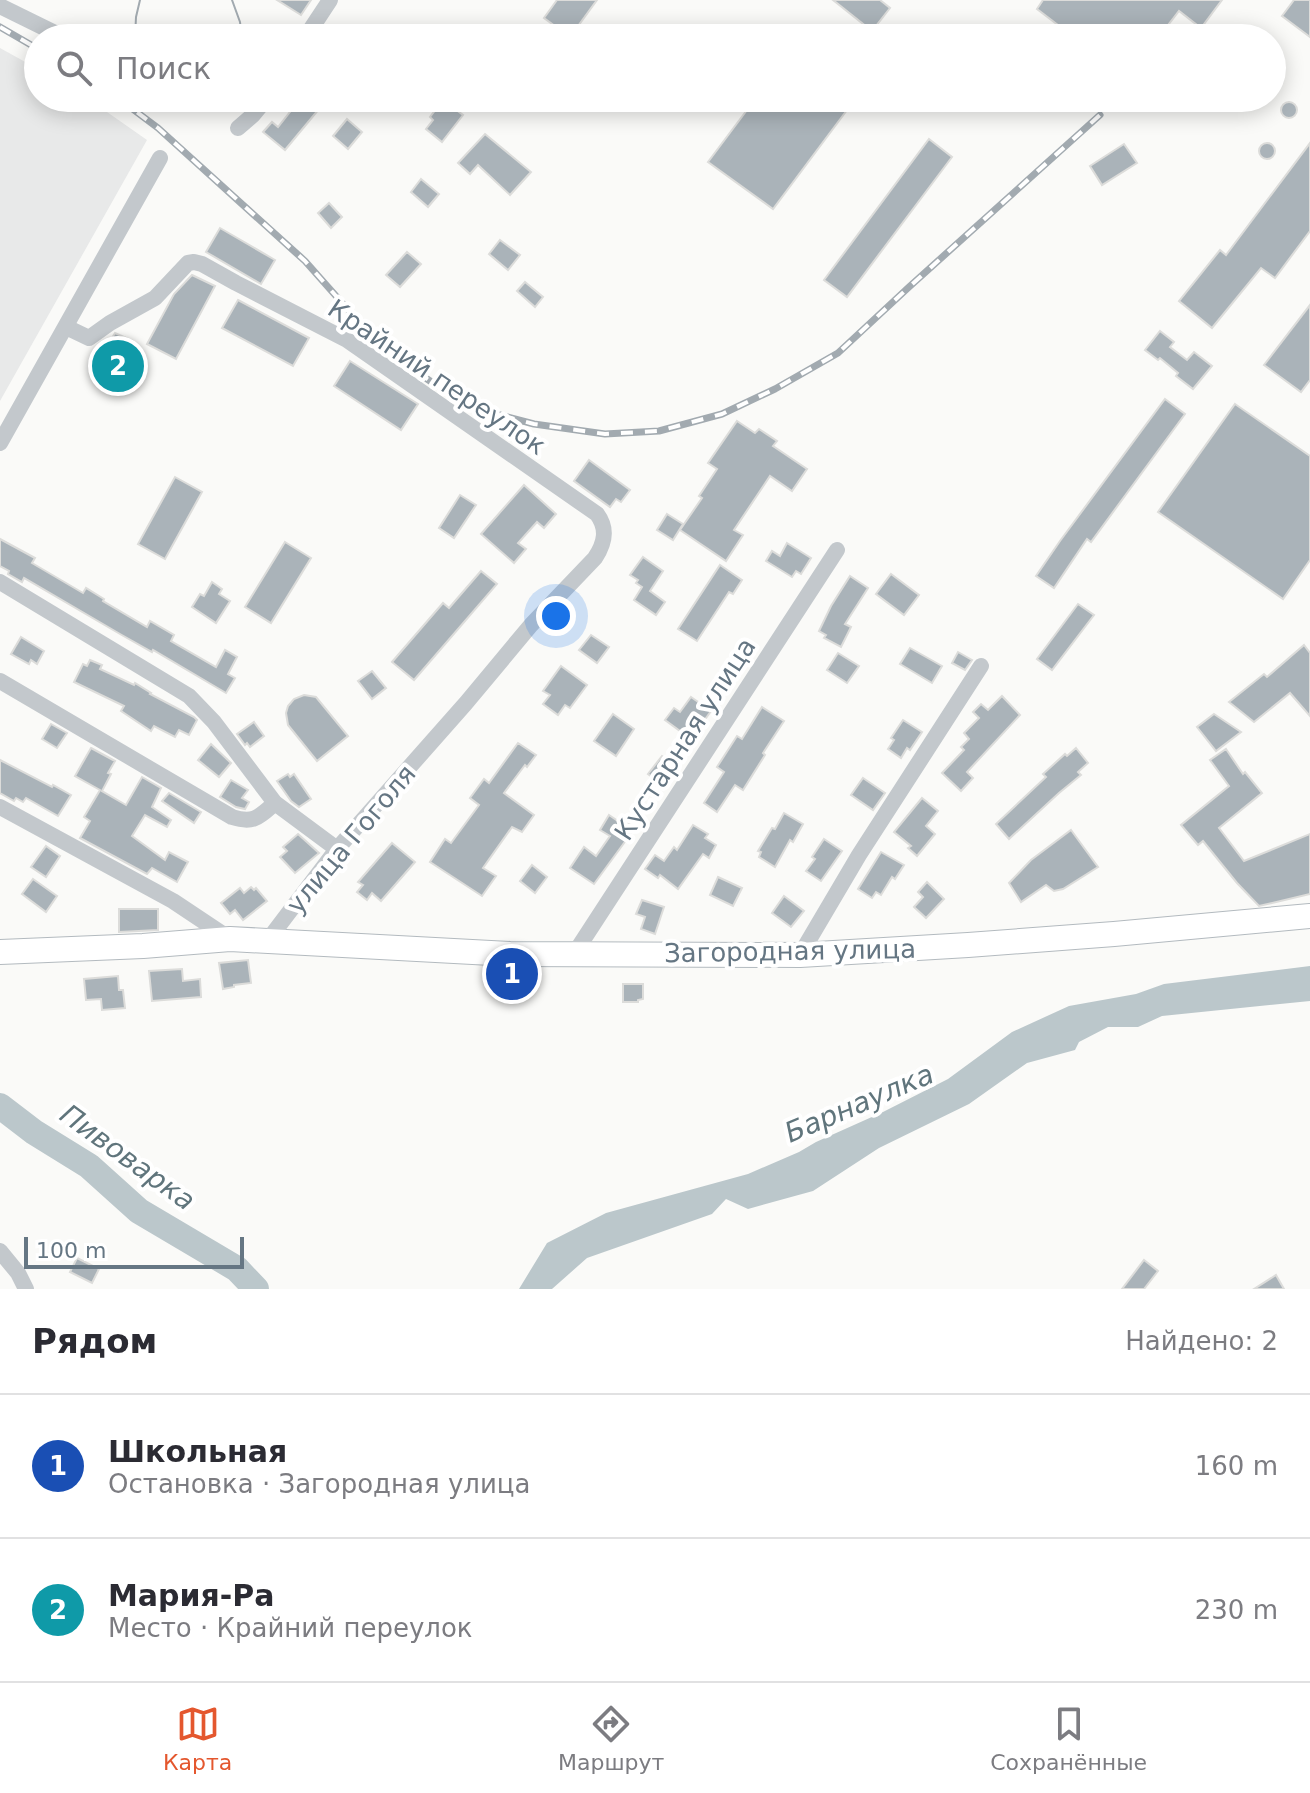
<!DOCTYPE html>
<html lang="ru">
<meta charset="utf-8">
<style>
:root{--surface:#fff;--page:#f2f2f3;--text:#2b2b33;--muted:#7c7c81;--line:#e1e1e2;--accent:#e4572e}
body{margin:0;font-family:"DejaVu Sans",sans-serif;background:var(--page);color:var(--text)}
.scale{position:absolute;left:24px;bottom:20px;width:220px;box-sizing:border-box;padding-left:8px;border:4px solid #657683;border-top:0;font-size:22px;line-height:28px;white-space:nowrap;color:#657683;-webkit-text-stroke:6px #fff;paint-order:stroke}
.you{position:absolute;left:556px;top:616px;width:28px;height:28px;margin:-20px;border:6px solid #fff;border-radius:50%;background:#1a73e8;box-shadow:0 0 0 12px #1a73e833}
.badge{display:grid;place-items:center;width:52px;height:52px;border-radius:50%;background:var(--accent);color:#fff;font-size:26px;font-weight:700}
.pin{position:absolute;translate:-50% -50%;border:4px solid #fff;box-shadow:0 2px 8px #0006}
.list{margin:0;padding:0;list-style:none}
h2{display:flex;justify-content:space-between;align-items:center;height:104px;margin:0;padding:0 32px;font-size:34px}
h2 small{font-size:26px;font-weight:400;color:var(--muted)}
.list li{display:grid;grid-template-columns:52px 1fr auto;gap:24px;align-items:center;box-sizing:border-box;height:144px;padding:0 32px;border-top:2px solid var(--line)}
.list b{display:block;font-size:30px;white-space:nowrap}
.list p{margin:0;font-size:26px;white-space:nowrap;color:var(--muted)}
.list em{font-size:26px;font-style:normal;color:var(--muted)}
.icon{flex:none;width:44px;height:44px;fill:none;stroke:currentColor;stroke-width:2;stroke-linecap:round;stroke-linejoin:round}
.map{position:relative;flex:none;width:1310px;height:1289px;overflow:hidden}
.search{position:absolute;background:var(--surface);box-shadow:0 4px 20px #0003;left:24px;right:24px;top:24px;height:88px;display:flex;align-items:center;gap:20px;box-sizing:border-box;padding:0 28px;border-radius:44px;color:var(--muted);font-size:30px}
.sheet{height:392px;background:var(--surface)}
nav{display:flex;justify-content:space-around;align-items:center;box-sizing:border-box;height:112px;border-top:2px solid var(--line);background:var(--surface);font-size:22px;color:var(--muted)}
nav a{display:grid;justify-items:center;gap:4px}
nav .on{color:var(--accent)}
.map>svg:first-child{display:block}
</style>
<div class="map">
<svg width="1310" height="1289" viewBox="0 0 1310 1289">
<rect width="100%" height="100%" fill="#fafaf8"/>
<path fill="#e8e9e9" d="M0 48 38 69V98H87L147 140 0 401Z"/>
<path fill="#bbc7cb" d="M1310 966V1001L1162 1016 1138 1027H1108L1079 1042 1075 1050 1027 1063 969 1104 879 1148 813 1191 748 1209 726 1199 712 1214 587 1258 552 1289H519L547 1243 606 1213 748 1174 799 1152 816 1142 883 1112 948 1079 1012 1032 1069 1006 1136 994 1164 984Z"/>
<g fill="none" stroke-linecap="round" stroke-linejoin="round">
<path stroke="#bbc7cb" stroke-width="26" d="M0 1106 34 1132 89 1166 139 1211 237 1269 256 1289"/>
</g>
<g fill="#aab3b9" stroke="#dcdcda" stroke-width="2">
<path d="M277 0H311L301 15Z"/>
<path d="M557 0H597L570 37 544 18Z"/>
<path d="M833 0H880L890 8 872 31Z"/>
<path d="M1043 0H1222L1201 28 1179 11 1158 38H1075L1037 9Z"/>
<path d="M1294 0H1310V37L1282 16Z"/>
<path d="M301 98H306L319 109 285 150 263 132 272 122 278 127Z"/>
<path d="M756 98H856L773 209 708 162Z"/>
<path d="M443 100 463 115 442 142 426 129 433 120 430 117Z"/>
<circle cx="1289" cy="110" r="8"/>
<path d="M347 119 362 132 348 149 333 136Z"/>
<path d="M485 134 531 172 510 195 478 165 470 174 458 163Z"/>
<path d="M929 139 952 157 847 297 824 280Z"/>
<path d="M1310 143V231L1275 278 1261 268 1212 328 1179 301 1220 250 1226 255Z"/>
<circle cx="1267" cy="151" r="8"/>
<path d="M1124 144 1137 163 1102 185 1090 166Z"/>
<path d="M421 179 439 194 428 207 411 192Z"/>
<path d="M329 203 342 217 331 228 318 213Z"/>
<path d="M220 228 275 260 261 284 206 252Z"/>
<path d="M500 240 520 255 508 270 489 254Z"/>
<path d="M407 252 421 264 400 287 386 275Z"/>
<path d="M192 275 215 286 176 359 147 344 174 294Z"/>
<path d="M525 282 543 297 535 307 517 291Z"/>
<path d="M238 300 309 338 293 366 222 328Z"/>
<path d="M1310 305V380L1301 392 1264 365Z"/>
<path d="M1160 331 1174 342 1170 347 1187 360 1194 352 1212 366 1193 389 1176 376 1178 373 1160 358 1158 360 1145 350Z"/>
<path d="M115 333 133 341 144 360 126 389 92 371Z"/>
<path d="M350 361 418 404 401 430 334 386Z"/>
<path d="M1165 399 1185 414 1091 542 1087 539 1054 588 1036 576 1060 541Z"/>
<path d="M1235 404 1310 456V560L1283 599 1158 512Z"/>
<path d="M737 421 755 433 759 429 777 441 773 446 807 469 792 491 770 476 734 530 743 535 726 561 680 530 702 498 699 496 717 469 708 463Z"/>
<path d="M589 460 630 490 621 502 616 499 610 507 574 481Z"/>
<path d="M175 477 202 492 165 559 138 544Z"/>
<path d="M524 485 556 514 544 528 537 522 518 543 526 549 514 563 481 534Z"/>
<path d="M460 495 476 505 454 538 439 528Z"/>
<path d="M667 514 683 524 673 540 657 530Z"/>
<path d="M0 539 35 558 32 563 83 593 86 588 104 599 103 601 147 627 150 621 174 635 171 641 216 667 225 650 237 657 228 674 235 678 226 693 153 650 152 652 120 634 24 578 22 582 8 574 9 571 0 566Z"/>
<path d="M285 542 311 558 271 623 245 607Z"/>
<path d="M787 543 811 558 801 574 796 571 792 577 766 561 772 551 780 556Z"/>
<path d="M643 557 663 571 650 591 665 602 656 615 634 600 642 587 636 583 638 580 630 575Z"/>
<path d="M720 565 742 580 733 594 729 592 697 641 678 629Z"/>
<path d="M481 571 497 584 414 680 392 662 443 603 449 608Z"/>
<path d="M891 574 919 595 904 615 876 594Z"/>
<path d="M850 576 868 588 845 624 851 627 841 647 824 638 826 635 819 631 831 606Z"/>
<path d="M212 582 222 589 219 594 230 601 216 623 192 607 200 594 204 596Z"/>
<path d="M1078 604 1094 615 1052 670 1037 659Z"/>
<path d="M591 635 609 647 597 663 579 650Z"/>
<path d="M21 637 44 651 37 664 31 660 29 664 11 654Z"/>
<path d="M1304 645 1310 653V716L1290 693 1254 722 1229 702 1264 674 1267 677Z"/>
<path d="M910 648 942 666 932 683 900 664Z"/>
<path d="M958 652 972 660 965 670 952 663Z"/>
<path d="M838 653 859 666 847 683 827 670Z"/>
<path d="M90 660 102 665 100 669 134 685 135 683 151 693 150 694 194 717 197 720 189 735 179 730 175 737 154 726 151 731 121 711 124 706 74 682 83 664 87 666Z"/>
<path d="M561 666 587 685 570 708 565 705 558 715 543 704 550 695 543 691Z"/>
<path d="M372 671 386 688 372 699 358 681Z"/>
<path d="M304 695 316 697 348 736 317 761 288 725 286 713 288 706 294 699Z"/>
<path d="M1002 696 1020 715 967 772 973 778 961 791 942 773 964 750 961 747 969 739 964 733 979 718 973 712 981 704 988 710Z"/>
<path d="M691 697 711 711 691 739 665 720 674 708 680 712Z"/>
<path d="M762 707 784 721 763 753 765 755 743 790 735 785 717 812 704 803 724 772 717 767 737 736 742 739Z"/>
<path d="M613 714 634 729 616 756 594 741Z"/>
<path d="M1214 714 1241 732 1216 751 1197 727Z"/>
<path d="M903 720 922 732 910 750 907 748 901 758 888 749 894 740 891 738Z"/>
<path d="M254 722 264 736 250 747 247 743 245 745 237 734Z"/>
<path d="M51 724 67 733 57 748 42 739Z"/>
<path d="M518 743 536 755 527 767 525 765 504 793 534 815 522 832 512 827 483 868 496 876 482 896 430 862 445 839 451 843 479 805 470 798 484 779 489 783Z"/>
<path d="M211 744 231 763 219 777 198 760Z"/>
<path d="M91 748 115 761 108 773 111 774 102 791 126 805 142 777 161 788 152 807 171 820 167 827 145 815 132 836 165 860 169 852 188 862 177 882 152 868 147 874 80 838 90 821 84 817 100 790 75 776Z"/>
<path d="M1076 748 1088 763 1078 772 1081 775 1059 793 1009 839 996 824 1046 777 1043 774 1065 754 1067 756Z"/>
<path d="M1226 749 1243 774 1245 772 1262 793 1219 828 1244 861 1310 834V894L1259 906 1237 883 1203 841 1198 845 1181 825 1229 786 1210 760Z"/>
<path d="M662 756 677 766 663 785 648 774Z"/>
<path d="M0 760 52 787 53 785 71 795 58 816 26 798 23 802 16 798 14 801 0 793Z"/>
<path d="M288 774 290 777 294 774 311 799 299 807 291 801 277 781Z"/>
<path d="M863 778 885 793 873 810 851 795Z"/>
<path d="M231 780 248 790 242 798 249 802 245 809 236 807 220 797Z"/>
<path d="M169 793 201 812 194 823 162 801Z"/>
<path d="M922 798 938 811 926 826 935 834 917 856 908 848 911 846 894 832Z"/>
<path d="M784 813 803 824 793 842 790 840 775 867 759 857 761 852 758 851 772 828 775 829Z"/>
<path d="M609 815 618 821 620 818 635 828 594 884 570 868 584 847 596 856 610 836 600 830Z"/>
<path d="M693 825 708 834 705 838 716 845 709 858 703 854 678 889 660 875 658 878 645 869 655 855 664 861 674 847 677 850Z"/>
<path d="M1071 830 1098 867 1063 889 1054 891 1046 885 1021 902 1009 883 1031 860Z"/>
<path d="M298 834 319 853 295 873 280 857 287 851 283 847Z"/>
<path d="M824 839 842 851 821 881 806 871 815 859 812 857Z"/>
<path d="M392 843 415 862 381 901 372 893 367 900 357 892 363 885 358 882Z"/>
<path d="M46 846 60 856 46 877 31 867Z"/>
<path d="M881 852 904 865 895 879 892 877 881 895 876 892 872 898 858 889Z"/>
<path d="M532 865 547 877 535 893 520 881Z"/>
<path d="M718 877 742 888 733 906 710 895Z"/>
<path d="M33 879 57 896 46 912 22 894Z"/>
<path d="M927 882 944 899 926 918 914 907 923 897 918 892Z"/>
<path d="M251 887 254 890 256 888 267 901 243 920 235 910 230 914 221 903 240 888 244 893Z"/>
<path d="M784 896 804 911 791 927 772 913Z"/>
<path d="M642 900 664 907 655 934 641 929 645 917 636 914Z"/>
<path d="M119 909H158V930L119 932Z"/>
<path d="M248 960 251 983 234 985V987L223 989 219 963Z"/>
<path d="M182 969 183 981 200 979 201 997 152 1001 149 971Z"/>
<path d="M118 976 119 990H123L125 1008 102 1010 101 999 86 1000 84 979Z"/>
<path d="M623 984H643V999L638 1000V1002H623Z"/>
<path d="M77 1258 99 1269 92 1283 70 1272Z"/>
<path d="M1144 1260 1158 1271 1144 1289H1122Z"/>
<path d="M1276 1275 1284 1289H1254Z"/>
</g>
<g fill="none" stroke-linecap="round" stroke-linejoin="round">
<g stroke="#b3babf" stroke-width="26">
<path id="secondary" d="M0 952 143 946 230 939 510 954 800 955 968 945 1114 934 1310 916"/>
</g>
<g stroke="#c3c8cc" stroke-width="16">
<path d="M0 6 65 38"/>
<path d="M305 38 330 0"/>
<path d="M238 128 253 115 267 98"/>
<path d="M66 327 89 338 110 323 155 298 188 263 194 262 202 264 236 283 347 340 597 514C608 529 605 543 595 558L531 625 466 703 337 849 268 940"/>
<path d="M0 443 160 158"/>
<path d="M0 582 189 696 214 722 275 803 337 849"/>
<path d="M0 681 232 817C254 824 259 817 275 803"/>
<path d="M0 807 173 901 230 939"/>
<path d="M574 954 837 550"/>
<path d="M800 955 859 855 981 666"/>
<path d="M0 1251 18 1273 26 1289"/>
</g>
<use href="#secondary" stroke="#fff" stroke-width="24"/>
<g stroke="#a2aab0" stroke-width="2">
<path d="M232 0 240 22 242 38"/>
<path d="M135 38 136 17 140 0"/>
</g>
<g stroke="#a2aab0" stroke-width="7">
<g id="rail">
<path d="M0 27 38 49"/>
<path d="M118 98 158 128 305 261 383 349 433 383 477 409 534 424 605 434 659 431 722 414 775 389 838 353 909 287 1100 115"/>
</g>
</g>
<use href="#rail" stroke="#fff" stroke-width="4" stroke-dasharray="12" stroke-linecap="butt"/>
</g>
<g text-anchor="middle" stroke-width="8" stroke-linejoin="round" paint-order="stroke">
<g font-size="26" fill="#657683" stroke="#fff">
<text transform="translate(437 377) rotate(34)" y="9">Крайний переулок</text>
<text transform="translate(685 739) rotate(-57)" y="9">Кустарная улица</text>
<text transform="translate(351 839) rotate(-50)" y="9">улица Гоголя</text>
<text transform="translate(790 951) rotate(-1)" y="9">Загородная улица</text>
</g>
<g font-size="28" font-style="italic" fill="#60757c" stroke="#fff">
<text transform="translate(859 1103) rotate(-23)" y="10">Барнаулка</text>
<text transform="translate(128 1157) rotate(36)" y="10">Пивоварка</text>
</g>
</g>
</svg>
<div class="scale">100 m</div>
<div class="you"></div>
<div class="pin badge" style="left:512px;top:974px;background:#1a4fb4">1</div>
<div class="pin badge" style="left:118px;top:366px;background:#0f9aa8">2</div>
<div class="search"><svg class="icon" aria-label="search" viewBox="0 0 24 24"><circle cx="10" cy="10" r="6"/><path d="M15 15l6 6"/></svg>Поиск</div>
</div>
<section class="sheet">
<h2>Рядом<small>Найдено: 2</small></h2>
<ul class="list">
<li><span class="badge" style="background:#1a4fb4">1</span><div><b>Школьная</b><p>Остановка · Загородная улица</p></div><em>160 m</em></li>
<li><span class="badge" style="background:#0f9aa8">2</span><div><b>Мария-Ра</b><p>Место · Крайний переулок</p></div><em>230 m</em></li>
</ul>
</section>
<nav>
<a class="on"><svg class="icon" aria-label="map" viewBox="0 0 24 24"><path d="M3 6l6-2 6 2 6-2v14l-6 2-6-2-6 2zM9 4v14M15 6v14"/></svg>Карта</a>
<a><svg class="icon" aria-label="directions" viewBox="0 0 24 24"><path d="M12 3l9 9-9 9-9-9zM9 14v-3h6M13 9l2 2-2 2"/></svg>Маршрут</a>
<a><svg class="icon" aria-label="saved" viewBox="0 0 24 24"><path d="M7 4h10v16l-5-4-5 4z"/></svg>Сохранённые</a>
</nav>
